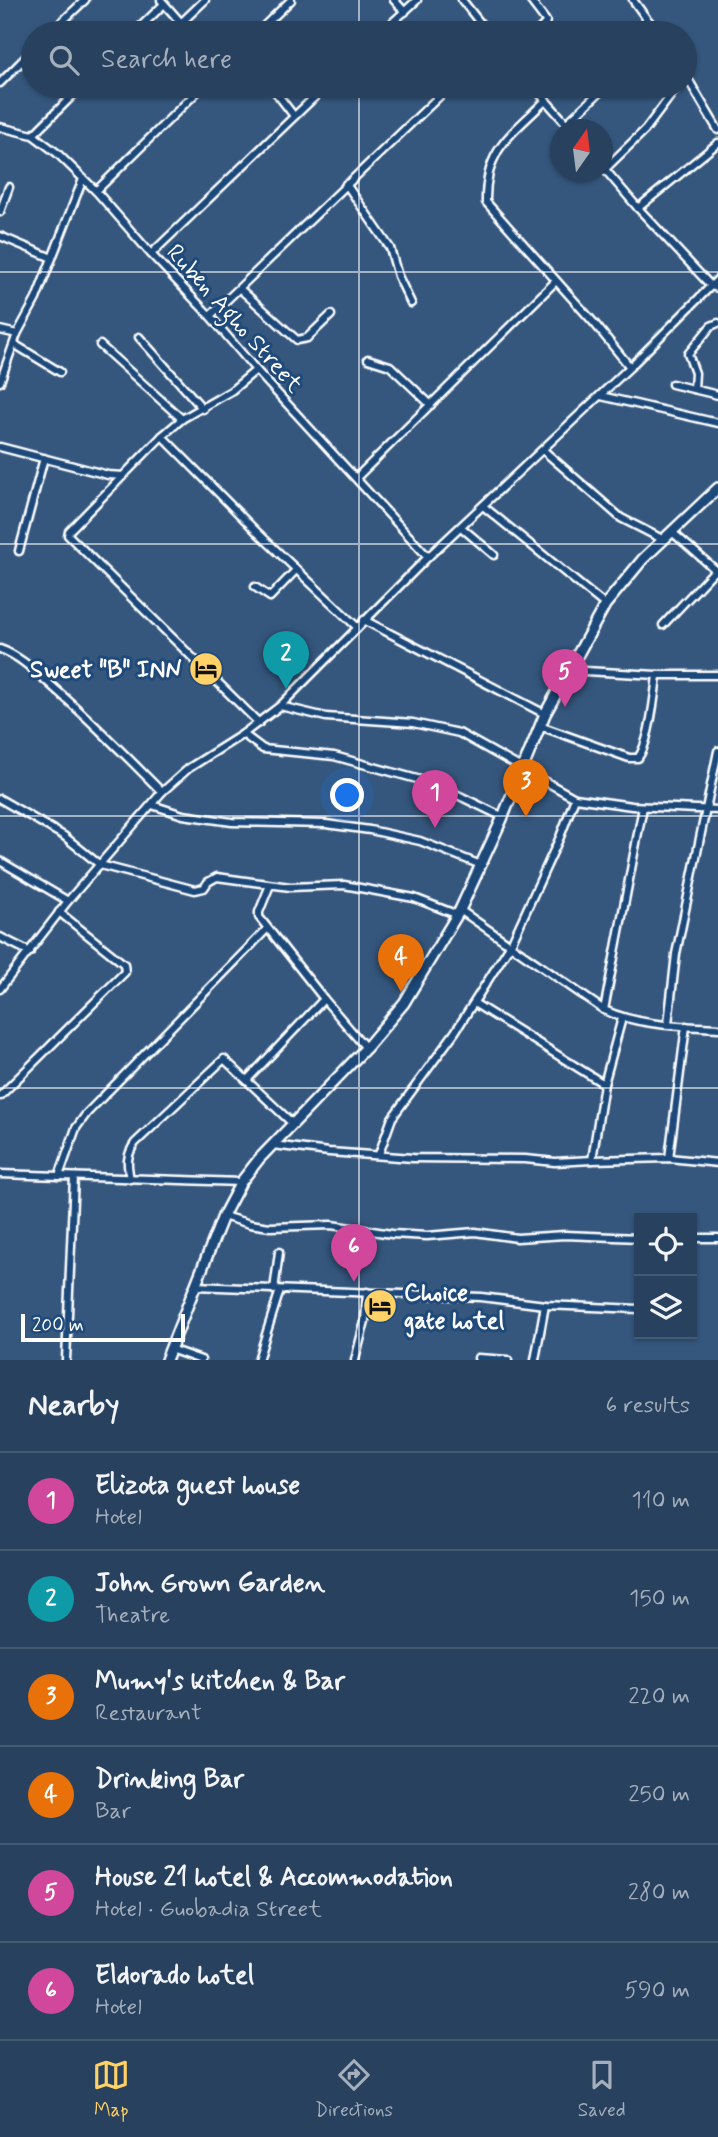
<!DOCTYPE html>
<meta charset="utf-8">
<style>
:root{--surface:#28415e;--page:#304864;--text:#f1f3f6;--muted:#a5afbc;--line:#445a73;--accent:#ffd166}
body{margin:0;font-family:Mynerve,sans-serif;background:var(--page);color:var(--text)}
.controls{position:absolute;right:21px;bottom:21px;display:grid;overflow:hidden;border-radius:0px;box-shadow:0 2px 5px #0004}
.controls button{width:63px;height:63px;display:grid;place-items:center;padding:0;border:0;border-bottom:2px solid var(--line);background:var(--surface);color:var(--text);font:35px sans-serif}
.compass{position:absolute;left:550px;top:119px;width:63px;height:63px;border-radius:50%;background:var(--surface);box-shadow:0 2px 5px #0004;rotate:14deg}
.scale{position:absolute;left:21px;bottom:18px;width:164px;box-sizing:border-box;padding-left:7px;border:4px solid #fff;border-top:0;font-size:19px;line-height:24px;white-space:nowrap;color:#fff;-webkit-text-stroke:5px #1f4a7a;paint-order:stroke}
.you{position:absolute;left:348px;top:796px;width:24px;height:24px;margin:-18px;border:5px solid #fff;border-radius:50%;background:#1a73e8;box-shadow:0 0 0 10px #1a73e833}
.badge{display:grid;place-items:center;width:46px;height:46px;border-radius:50%;background:var(--accent);color:#fff;font-size:23px;font-weight:700}
.pin{position:absolute;translate:-50% -58px;filter:drop-shadow(0 2px 4px #0008)}
.pin::after{content:'';position:absolute;top:37px;width:24px;height:21px;background:inherit;clip-path:polygon(0 0,100% 0,50% 100%)}
.list{margin:0;padding:0;list-style:none}
h2{display:flex;justify-content:space-between;align-items:center;height:91px;margin:0;padding:0 28px;font-size:30px}
h2 small{font-size:23px;font-weight:400;color:var(--muted)}
.list li{display:grid;grid-template-columns:46px 1fr auto;gap:21px;align-items:center;box-sizing:border-box;height:98px;padding:0 28px;border-top:2px solid var(--line)}
.list b{display:block;font-size:26px;white-space:nowrap}
.list p{margin:0;font-size:23px;white-space:nowrap;color:var(--muted)}
.list em{font-size:23px;font-style:normal;color:var(--muted)}
.icon{flex:none;width:38px;height:38px;fill:none;stroke:currentColor;stroke-width:2;stroke-linecap:round;stroke-linejoin:round}
.map{position:relative;flex:none;width:718px;height:1360px;overflow:hidden}
.search{position:absolute;background:var(--surface);box-shadow:0 2px 5px #0004;left:21px;right:21px;top:21px;height:77px;display:flex;align-items:center;gap:18px;box-sizing:border-box;padding:0 24px;border-radius:38px;color:var(--muted);font-size:26px}
.sheet{height:679px;background:var(--surface)}
nav{display:flex;justify-content:space-around;align-items:center;box-sizing:border-box;height:98px;border-top:2px solid var(--line);background:var(--surface);font-size:19px;color:var(--muted)}
nav a{display:grid;justify-items:center;gap:4px}
nav .on{color:var(--accent)}
.map>svg:first-child{display:block}
</style>
<div class="map">
<svg width="718" height="1360" viewBox="0 0 718 1360">
<rect width="100%" height="100%" fill="#35577e"/>
<filter id="ink" filterUnits="userSpaceOnUse"><feTurbulence type="fractalNoise" baseFrequency=".0143" numOctaves="2"/><feDisplacementMap in="SourceGraphic" scale="14" xChannelSelector="R" yChannelSelector="G"/><feConvolveMatrix kernelMatrix="1 2 1 2 8 2 1 2 1" color-interpolation-filters="sRGB"/></filter>
<g filter="url(#ink)">
<g fill="none" stroke-linecap="round" stroke-linejoin="round">
<g stroke="#fff" stroke-width="11">
<g id="street">
<path d="M161 0 190 33"/>
<path d="M394 0 405 12"/>
<path d="M462 0 488 33"/>
<path d="M530 0 546 21 545 24 536 33"/>
<path d="M633 0 657 33"/>
<path d="M181 23 205 0"/>
<path d="M50 33 85 0"/>
<path d="M134 33 164 4"/>
<path d="M257 33 291 0"/>
<path d="M381 33 417 0"/>
<path d="M635 33 649 21"/>
<path d="M685 74 718 130"/>
<path d="M0 83 33 50"/>
<path d="M271 86 294 116"/>
<path d="M533 86 572 130"/>
<path d="M546 100C511 135 485 149 486 202L595 324 630 367"/>
<path d="M567 123 606 86"/>
<path d="M0 127 33 135 57 153 96 191 151 254 210 316 256 370 428 557"/>
<path d="M33 135 82 86"/>
<path d="M602 166 638 208 711 286 718 288"/>
<path d="M605 169 645 130 678 86"/>
<path d="M346 184 390 248 398 276 411 303"/>
<path d="M96 191 203 86"/>
<path d="M638 208 718 143"/>
<path d="M0 212 9 187"/>
<path d="M0 236 52 258"/>
<path d="M151 254 326 86"/>
<path d="M240 289 297 340 307 338 331 315"/>
<path d="M210 316 450 86"/>
<path d="M0 330 17 334"/>
<path d="M139 337 203 409"/>
<path d="M14 344 60 372"/>
<path d="M100 345 182 419"/>
<path d="M368 359 390 366 431 405"/>
<path d="M256 370 231 391 182 419 162 436 69 531 68 535 259 723"/>
<path d="M0 382 17 334 36 299 83 179"/>
<path d="M672 384 718 395"/>
<path d="M694 389 695 373 688 354 711 326 718 323"/>
<path d="M601 396 718 423"/>
<path d="M162 436 257 532 357 627"/>
<path d="M0 447 108 475 123 476"/>
<path d="M543 450 621 518 664 540"/>
<path d="M356 478 556 281"/>
<path d="M483 506 605 605"/>
<path d="M461 527 494 555"/>
<path d="M672 532 718 572"/>
<path d="M19 551 44 458"/>
<path d="M255 587 270 597 296 570"/>
<path d="M364 620 545 714"/>
<path d="M663 625 715 570"/>
<path d="M0 649C20 656 37 673 53 687 91 720 126 756 162 792"/>
<path d="M567 670 657 675H718"/>
<path d="M280 706 326 717 413 723 459 733 575 798 632 806 718 810"/>
<path d="M540 726 629 758H638C649 744 655 694 657 675"/>
<path d="M243 734 263 749 334 756 435 784 503 817"/>
<path d="M0 799 64 836 100 865 195 890 204 888 208 882 217 877 290 887 344 885 414 898 458 915"/>
<path d="M152 805 183 815 232 822 326 824 370 830 420 841 481 865"/>
<path d="M0 861 68 901"/>
<path d="M270 885 259 912V917L324 999 366 1048"/>
<path d="M460 910 604 1010C639 1026 680 1026 718 1028"/>
<path d="M0 937 30 952"/>
<path d="M0 989 68 901 162 792 189 768 243 734 280 706 428 557 630 367 718 279"/>
<path d="M474 1003 604 1084"/>
<path d="M604 1010 643 807"/>
<path d="M668 1024 676 954 718 751"/>
<path d="M247 1080 324 999"/>
<path d="M0 1096 125 972 124 964 59 912"/>
<path d="M273 1145 329 1152 413 1158 525 1159 555 1162 592 1160 604 1084 622 1018"/>
<path d="M379 1154 392 1118 455 1032 511 944 560 837 575 798"/>
<path d="M669 1158 686 1026"/>
<path d="M592 1160 669 1158 718 1163"/>
<path d="M0 1174 241 1182"/>
<path d="M59 1176 76 1128 87 1113 267 929"/>
<path d="M130 1179C127 1164 126 1156 135 1143L224 1059 293 1124"/>
<path d="M223 1216 250 1224 270 1227 331 1225 392 1234 427 1236 475 1232 517 1238 565 1235 639 1238"/>
<path d="M692 1238H718"/>
<path d="M194 1286 481 1297 545 1305 639 1309"/>
<path d="M274 1290 279 1252"/>
<path d="M170 1349 201 1360"/>
<path d="M478 1358 508 1360"/>
<path d="M66 1360 74 1177"/>
<path d="M258 1360 280 1290"/>
<path d="M355 1360 365 1321 367 1292"/>
<path d="M535 1360 545 1305"/>
</g>
</g>
<g stroke="#fff" stroke-width="14">
<path id="secondary" d="M166 1360 223 1216 241 1182 259 1159 366 1048 404 1003 460 910 502 819 545 714 605 605 643 559 718 488"/>
</g>
<use href="#street" stroke="#1f4a7a" stroke-width="6"/>
<use href="#secondary" stroke="#1f4a7a" stroke-width="9"/>
</g>
</g>
<path fill="none" stroke="#fff" stroke-width="2" stroke-opacity="0.55" d="M359 0V33M359 86V1360M0 272H718M0 544H718M0 816H718M0 1088H718"/>
<defs>
<g id="hotel-disc" transform="scale(1.75)"><circle r="9.5" fill="#ffd166" stroke="#1f4a7a"/><path d="M-6-4.5h1.5V1H6V5H4.5V3h-9V5H-6ZM-4 0a1.8 1.8 0 1 1 3.6 0ZM.5 0V-2.5h3Q6-2.5 6 0Z" fill="#111"/></g>
</defs>
<g fill-rule="evenodd">
<use href="#hotel-disc" x="206" y="669"/>
<use href="#hotel-disc" x="380" y="1306"/>
</g>
<g text-anchor="middle" stroke-width="6" stroke-linejoin="round" paint-order="stroke">
<g font-size="24" fill="#fff" stroke="#1f4a7a">
<text transform="translate(235 318) rotate(48)" y="8">Ruben Agho Street</text>
</g>
<g font-size="24" font-weight="bold" fill="#fff" stroke="#1f4a7a" text-anchor="end">
<text x="182" y="677">Sweet "B" INN</text>
<text x="404" y="1300" text-anchor="start">Choice<tspan x="404" dy="28">gate hotel</tspan></text>
</g>
</g>
</svg>
<div class="controls">
<button><svg class="icon" aria-label="locate" viewBox="0 0 24 24"><circle cx="12" cy="12" r="6"/><path d="M12 2v4M12 18v4M2 12h4M18 12h4"/></svg></button>
<button><svg class="icon" aria-label="layers" viewBox="0 0 24 24"><path d="M12 4l9 5-9 5-9-5zM3 14l9 5 9-5"/></svg></button>
</div>
<svg class="compass" viewBox="-18 -18 36 36"><path d="M0-13l5 13h-10z" fill="#e53935"/><path d="M0 13l5-13h-10z" fill="#a5afbc"/></svg>
<div class="scale">200 m</div>
<div class="you"></div>
<div class="pin badge" style="left:435px;top:828px;background:#d1479c">1</div>
<div class="pin badge" style="left:286px;top:689px;background:#0f9aa8">2</div>
<div class="pin badge" style="left:526px;top:817px;background:#e8710a">3</div>
<div class="pin badge" style="left:401px;top:992px;background:#e8710a">4</div>
<div class="pin badge" style="left:565px;top:707px;background:#d1479c">5</div>
<div class="pin badge" style="left:354px;top:1282px;background:#d1479c">6</div>
<div class="search"><svg class="icon" aria-label="search" viewBox="0 0 24 24"><circle cx="10" cy="10" r="6"/><path d="M15 15l6 6"/></svg>Search here</div>
</div>
<section class="sheet">
<h2>Nearby<small>6 results</small></h2>
<ul class="list">
<li><span class="badge" style="background:#d1479c">1</span><div><b>Elizota guest house</b><p>Hotel</p></div><em>110 m</em></li>
<li><span class="badge" style="background:#0f9aa8">2</span><div><b>John Grown Garden</b><p>Theatre</p></div><em>150 m</em></li>
<li><span class="badge" style="background:#e8710a">3</span><div><b>Mumy's kitchen &amp; Bar</b><p>Restaurant</p></div><em>220 m</em></li>
<li><span class="badge" style="background:#e8710a">4</span><div><b>Drinking Bar</b><p>Bar</p></div><em>250 m</em></li>
<li><span class="badge" style="background:#d1479c">5</span><div><b>House 21 hotel &amp; Accommodation</b><p>Hotel · Guobadia Street</p></div><em>280 m</em></li>
<li><span class="badge" style="background:#d1479c">6</span><div><b>Eldorado hotel</b><p>Hotel</p></div><em>590 m</em></li>
</ul>
</section>
<nav>
<a class="on"><svg class="icon" aria-label="map" viewBox="0 0 24 24"><path d="M3 6l6-2 6 2 6-2v14l-6 2-6-2-6 2zM9 4v14M15 6v14"/></svg>Map</a>
<a><svg class="icon" aria-label="directions" viewBox="0 0 24 24"><path d="M12 3l9 9-9 9-9-9zM9 14v-3h6M13 9l2 2-2 2"/></svg>Directions</a>
<a><svg class="icon" aria-label="saved" viewBox="0 0 24 24"><path d="M7 4h10v16l-5-4-5 4z"/></svg>Saved</a>
</nav>
